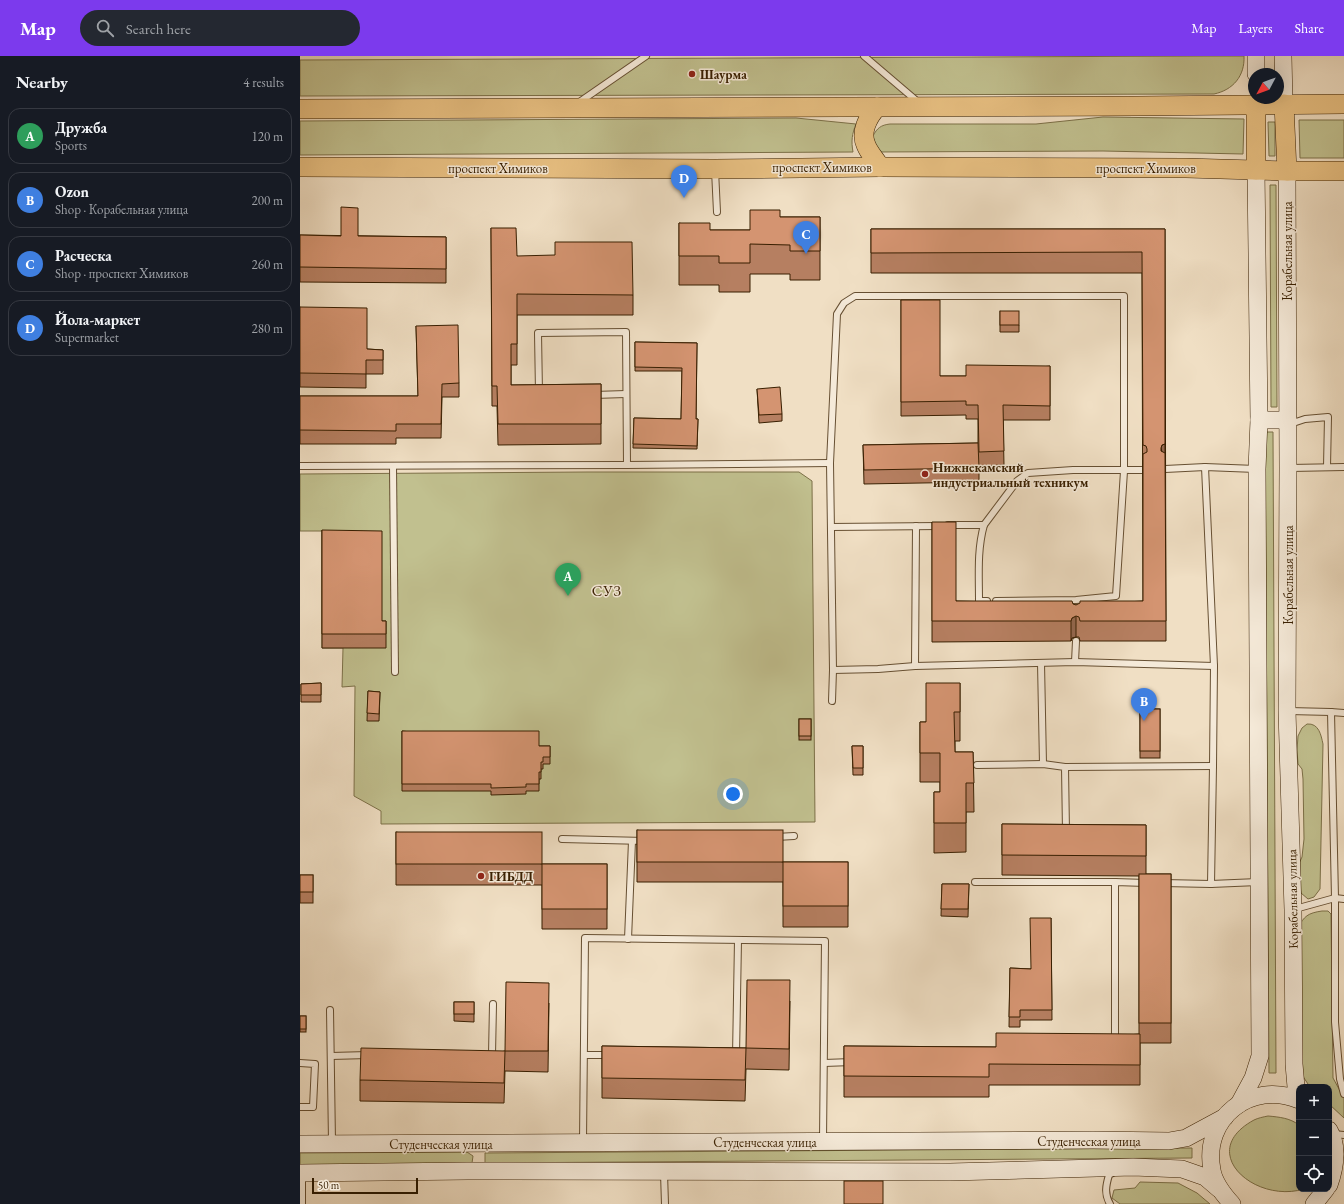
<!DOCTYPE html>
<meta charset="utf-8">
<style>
:root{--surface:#171b24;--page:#242831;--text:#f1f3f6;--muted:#9ea1a6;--line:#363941;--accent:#7c3aed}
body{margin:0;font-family:"EB Garamond",serif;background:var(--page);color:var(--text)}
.controls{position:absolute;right:12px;bottom:12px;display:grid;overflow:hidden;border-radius:8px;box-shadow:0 4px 16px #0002}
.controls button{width:36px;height:36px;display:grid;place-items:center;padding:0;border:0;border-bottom:1px solid var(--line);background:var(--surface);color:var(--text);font:20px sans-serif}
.compass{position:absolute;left:948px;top:12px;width:36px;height:36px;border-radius:50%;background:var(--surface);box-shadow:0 4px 16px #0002;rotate:229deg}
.scale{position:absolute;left:12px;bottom:10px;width:106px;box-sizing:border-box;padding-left:4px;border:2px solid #381f01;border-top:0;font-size:11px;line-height:14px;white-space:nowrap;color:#381f01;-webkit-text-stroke:3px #f5ead9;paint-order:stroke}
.you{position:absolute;left:433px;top:738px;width:14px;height:14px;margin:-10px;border:3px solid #fff;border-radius:50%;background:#1a73e8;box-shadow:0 0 0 6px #1a73e833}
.badge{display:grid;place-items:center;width:26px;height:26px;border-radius:50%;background:var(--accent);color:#fff;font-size:13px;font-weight:700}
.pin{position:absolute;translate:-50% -33px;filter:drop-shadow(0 1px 2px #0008)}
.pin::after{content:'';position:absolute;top:21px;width:14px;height:12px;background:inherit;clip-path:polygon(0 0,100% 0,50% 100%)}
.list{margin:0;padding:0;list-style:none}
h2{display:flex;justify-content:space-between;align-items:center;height:52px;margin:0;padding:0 16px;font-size:17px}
h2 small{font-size:13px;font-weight:400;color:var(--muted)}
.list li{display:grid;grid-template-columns:26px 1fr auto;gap:12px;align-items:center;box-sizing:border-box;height:56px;margin:0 8px 8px;padding:0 8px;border:1px solid var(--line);border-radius:12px}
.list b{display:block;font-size:15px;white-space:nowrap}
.list p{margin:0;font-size:13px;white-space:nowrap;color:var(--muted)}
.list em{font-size:13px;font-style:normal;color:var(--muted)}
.icon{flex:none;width:22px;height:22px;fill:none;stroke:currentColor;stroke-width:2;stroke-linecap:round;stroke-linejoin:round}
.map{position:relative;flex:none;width:1044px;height:1148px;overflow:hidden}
header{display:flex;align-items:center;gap:24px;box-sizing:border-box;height:56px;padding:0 20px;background:var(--accent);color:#fff}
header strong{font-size:19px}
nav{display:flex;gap:22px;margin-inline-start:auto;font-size:14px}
.search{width:280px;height:36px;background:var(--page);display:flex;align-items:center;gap:10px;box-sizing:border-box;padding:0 14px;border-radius:22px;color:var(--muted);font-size:15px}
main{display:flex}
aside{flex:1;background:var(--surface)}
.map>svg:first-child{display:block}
</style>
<header>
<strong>Map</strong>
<div class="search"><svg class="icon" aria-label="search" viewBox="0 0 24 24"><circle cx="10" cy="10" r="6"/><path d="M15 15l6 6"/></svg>Search here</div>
<nav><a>Map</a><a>Layers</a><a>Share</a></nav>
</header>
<main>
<aside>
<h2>Nearby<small>4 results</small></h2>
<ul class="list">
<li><span class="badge" style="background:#2e9e5b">A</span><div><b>Дружба</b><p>Sports</p></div><em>120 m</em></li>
<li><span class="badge" style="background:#3f7fe0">B</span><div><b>Ozon</b><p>Shop · Корабельная улица</p></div><em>200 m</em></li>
<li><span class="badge" style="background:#3f7fe0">C</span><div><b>Расческа</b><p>Shop · проспект Химиков</p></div><em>260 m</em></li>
<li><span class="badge" style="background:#3f7fe0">D</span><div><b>Йола-маркет</b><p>Supermarket</p></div><em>280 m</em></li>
</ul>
</aside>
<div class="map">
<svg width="1044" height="1148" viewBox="0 0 1044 1148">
<rect width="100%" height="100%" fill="#f0dfc4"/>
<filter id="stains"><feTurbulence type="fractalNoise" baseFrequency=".005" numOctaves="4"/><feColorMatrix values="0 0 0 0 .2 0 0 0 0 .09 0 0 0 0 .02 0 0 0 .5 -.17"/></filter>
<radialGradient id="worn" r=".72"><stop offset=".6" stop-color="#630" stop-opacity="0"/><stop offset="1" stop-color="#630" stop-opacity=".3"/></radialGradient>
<g fill="#c1c08f" stroke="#7c7048">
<path d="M904 0H944C945 20 933 34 914 38L0 40V4Z"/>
<path d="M803 61 944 63 943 98 803 95 577 96 573 80C577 72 581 69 590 68H736Z"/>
<path d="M496 62 556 68C552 78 551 85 553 96L0 99V65Z"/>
<path d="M999 64H1044V102H1000Z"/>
<path d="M968 66H975V100H969Z"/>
<path d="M970 129H976L977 351H971Z"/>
<path d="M965 376H973L976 1017H969Z"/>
<path d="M287 416H499L512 425 515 766 81 768V755L54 740 55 630 42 631 43 592H22V475H0V418Z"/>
<path d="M1007 668C1019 667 1021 679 1023 688L1020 833 1014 841 1008 843 1001 837 997 812 1002 801 1004 783 1003 723 1002 713 998 708 997 694 998 680 1002 672Z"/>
<path d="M1022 855H1028L1031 858 1033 1022 1044 1042V1062L1029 1048V1031H1010L1002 1019 998 872C1004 860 1008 857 1022 855Z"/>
<path d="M968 1060C979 1061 990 1062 999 1069V1133H1004C955 1148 895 1096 954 1064 958 1062 963 1061 968 1060Z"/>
<path d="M892 1092V1102L185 1107V1097Z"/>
<path d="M167 1096 173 1100 172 1107 0 1109V1097Z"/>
<path d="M840 1126 878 1127 897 1137 910 1148H820L812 1142 814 1134 835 1132Z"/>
</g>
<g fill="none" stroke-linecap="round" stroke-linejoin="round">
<g stroke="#664f32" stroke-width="8">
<g id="lane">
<path d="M564 0 618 46"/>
<path d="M278 47 346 0"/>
<path d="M415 114 417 156"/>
<path d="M239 337 238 277 326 276 327 409"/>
<path d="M294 339 326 338"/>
<path d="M990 368 1005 363 1028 361 1027 411"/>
<path d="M0 410 327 409 530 407"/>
<path d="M93 410 95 616"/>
<path d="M905 411 914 610 913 710 911 828"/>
<path d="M990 412 1044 411"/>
<path d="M865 413 905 411 956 413"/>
<path d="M648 469H684C677 494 679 519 679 545H687"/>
<path d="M684 469 717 425 728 417 773 414H843"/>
<path d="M531 471 639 470"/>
<path d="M775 606 776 585"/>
<path d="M741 607 743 708"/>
<path d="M615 610 616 470"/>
<path d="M533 614 578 613 615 610 775 606 914 610"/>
<path d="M532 645 533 614 530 407 537 258 544 247 555 240H824V415L816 540 776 544 696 545"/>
<path d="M989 655 1031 656 1035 842V966L1040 1023 1044 1038"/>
<path d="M1031 656 1044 657"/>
<path d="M677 709 743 708 765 711 766 776"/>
<path d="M765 711 913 710"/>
<path d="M476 781 494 780"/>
<path d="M262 783 345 785"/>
<path d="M675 826H815"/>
<path d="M863 827 911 828 958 826"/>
<path d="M995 853 1035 842 1044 843"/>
<path d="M328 883 332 785"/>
<path d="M30 954 32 1086"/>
<path d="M815 984V826L846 827"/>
<path d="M191 999H192L193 948"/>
<path d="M284 999H310"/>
<path d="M31 1000 68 999"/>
<path d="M436 1000 438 884"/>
<path d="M0 1007 15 1008 13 1051H0"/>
<path d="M524 1007 552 1006"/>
<path d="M1033 1078 1044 1079"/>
<path d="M283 1086 285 882 525 885 523 1084"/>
<path d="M364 1117 365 1148"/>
<path d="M2 1148V1118"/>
<path d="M810 1148C804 1138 806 1129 809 1119L814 1116"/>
</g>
</g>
<g stroke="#381f01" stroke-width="18">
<g id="secondary">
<path d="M983 0 984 48"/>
<path d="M956 18V0"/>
<path d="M987 115 988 412 987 655 993 854 994 1008 996 1031 999 1036"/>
<path d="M959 364H988"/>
<path d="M939 1048 953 1022 960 1000 957 413 959 364 956 114"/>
<path d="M1029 1074C1039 1091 1035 1112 1029 1129"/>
<path d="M0 1088 793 1084 869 1085 886 1082 925 1061"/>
<path d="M0 1117 167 1115 650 1116 833 1111 882 1113 905 1121 919 1133"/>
<path d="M932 1148C923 1138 914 1127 912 1114 902 1062 951 1024 999 1044"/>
<path d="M1014 1148 1026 1133"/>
</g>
</g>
<g stroke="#381f01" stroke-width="20">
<g id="primary">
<path d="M984 48 987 115"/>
<path d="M577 51C568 61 560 76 566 89 569 97 576 104 580 111"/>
<path d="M0 53 838 50 1044 48"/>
<path d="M0 111 415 113 580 111 886 112 987 115H1044"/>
<path d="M956 114V49"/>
</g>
</g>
<use href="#lane" stroke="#f5ead9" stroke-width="6"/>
<use href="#secondary" stroke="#f5ead9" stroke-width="17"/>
<use href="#primary" stroke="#e8c082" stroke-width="19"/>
</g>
<g fill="#b67f61" stroke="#381f01">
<path d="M480 161H520V224H490V218H450V236H419V229H379V167L410 174H450Z"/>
<path d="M191 172 217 200 333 239V259H217V309H211V329L301 328V388L198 389 197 350H192Z"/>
<path d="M571 173H865L866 585H780L779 581H776L772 582 771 585 632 586V466L656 545 773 548 776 549 843 545 842 217H571Z"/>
<path d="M0 179 146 181V227L0 226Z"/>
<path d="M601 244 640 320H666L750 310V364H703L704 409 679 410V426L564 428 563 389 678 387V363H666V359L601 360Z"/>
<path d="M0 251 67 293 83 294V318H66V332L0 331Z"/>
<path d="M700 255 719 269V276H700Z"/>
<path d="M116 270 159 327V341H142L141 382H96V388H0V340H118Z"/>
<path d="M335 286 397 287 396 363H398L397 393 333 392 334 362 381 363 382 315H335Z"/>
<path d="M457 333 482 358V365L459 367Z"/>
<path d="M22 474 82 565H86V592H22Z"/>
<path d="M21 627V646H1V628Z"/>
<path d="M660 627V685H655V696H673L674 756H666V796L634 797V736H640V726H620V666H626Z"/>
<path d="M68 635 80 636 79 665H67Z"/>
<rect x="840" y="653" width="20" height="49"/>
<rect x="499" y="663" width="12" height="21"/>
<path d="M102 675 239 690H250V708H243V713H241V723H239V735H226V738L191 739V735H102Z"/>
<path d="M552 690H563V719H553Z"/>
<path d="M702 768 846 769V818H871V987H840V1029H689V1041H544V990L696 991 839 978V820L702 819Z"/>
<path d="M337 774 483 806H548V871H483V826H337Z"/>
<path d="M96 776 242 808H307V873H242V829H96Z"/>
<rect x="0" y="819" width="13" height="28"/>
<path d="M642 828H669L668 861 641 860Z"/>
<path d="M751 862 752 964H720V971H709L710 912 731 913Z"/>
<path d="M490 945 489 1014 446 1013 445 1045 302 1042V990L446 992Z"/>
<path d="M154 946H174V966L154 965Z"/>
<path d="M249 947 248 1016 205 1015 204 1047 60 1045V1024L205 995Z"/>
<rect x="0" y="960" width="6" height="16"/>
</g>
<g fill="#94684f" stroke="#381f01">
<path d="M865 388V408L861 392 862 389Z"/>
<path d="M776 560V581L772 582 771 585V565L772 562Z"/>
</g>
<g fill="#d49471" stroke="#381f01">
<path d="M41 151 58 152V180L146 181V213L0 211V179L41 180Z"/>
<path d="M450 154H480V161H520V195H490V189L450 188V207H419V200H379V167H410V174H450Z"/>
<path d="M191 172H216L217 200 255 199V186H332L333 239 217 238V288H211V329L301 328V368H198L197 330H192Z"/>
<path d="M571 173H865V388L862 389 861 392V395L865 397 866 565H780L779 561 776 560 772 562 771 565H632V466H656V545H772L773 548 776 549 780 547V545H843V398L847 396V393L846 390 843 389 842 196 571 197Z"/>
<path d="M601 244H640V320H666V309L750 310V350L703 349 704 395 679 396 678 349H666V345L601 346Z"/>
<path d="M0 251 67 252V293L83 294V304H66V318L0 317Z"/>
<rect x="700" y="255" width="19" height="14"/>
<path d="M158 269 159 327 142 328 141 368H96V375L0 374V340H118L116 270Z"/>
<path d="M335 286 397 287 396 363H398L397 390 333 388 334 362 381 363 382 312 335 311Z"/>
<path d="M480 331 482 358 459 359 457 333Z"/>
<path d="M678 387 679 412 564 414 563 389Z"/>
<path d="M22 474 82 475V565H86V578H22Z"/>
<path d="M21 627V639H1V628Z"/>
<path d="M626 627H660V656H654L655 696H673L674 727H666V767H634V736H640V697H620V666H626Z"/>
<path d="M68 635 80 636 79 658 67 657Z"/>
<rect x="840" y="653" width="20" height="42"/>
<rect x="499" y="663" width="12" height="17"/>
<path d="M102 675H239V690H250V701H243V706H241V716H239V728H226V731L191 732V728H102Z"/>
<path d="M552 690H563V712H553Z"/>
<path d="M702 768 846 769V800L702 799Z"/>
<rect x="337" y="774" width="146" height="32"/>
<rect x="96" y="776" width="146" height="32"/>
<rect x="483" y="806" width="65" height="44"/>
<rect x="242" y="808" width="65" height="45"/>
<rect x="839" y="818" width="32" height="149"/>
<rect x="0" y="819" width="13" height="17"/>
<path d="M642 828H669L668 853H641Z"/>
<path d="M730 862H751L752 954H720V961H709L710 912 731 913Z"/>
<path d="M447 924H490L489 993 446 992Z"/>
<path d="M206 926 249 927 248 995H205Z"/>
<rect x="154" y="946" width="20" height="12"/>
<rect x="0" y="960" width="6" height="13"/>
<path d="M696 977 840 978V1009L689 1008V1021L544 1020V990L696 991Z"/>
<path d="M302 990 446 992 445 1024 302 1022Z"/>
<path d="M61 992 205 995 204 1027 60 1024Z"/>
<rect x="544" y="1125" width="39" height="23"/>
</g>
<g fill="#8f2418" stroke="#f5ead9" stroke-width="1.5">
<circle cx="392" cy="18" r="4"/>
<circle cx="625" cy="418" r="4"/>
<circle cx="181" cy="820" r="4"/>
</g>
<g text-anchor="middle" stroke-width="3" stroke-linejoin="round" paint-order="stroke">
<g font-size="13" font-weight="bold" fill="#381f01" stroke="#f5ead9" text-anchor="start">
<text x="400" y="23">Шаурма</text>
<text x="633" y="416">Нижнекамский<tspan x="633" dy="15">индустриальный техникум</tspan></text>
<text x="189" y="825">ГИБДД</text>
</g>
<g font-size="13" fill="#381f01" stroke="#f5ead9">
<text x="522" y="116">проспект Химиков</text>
<text x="198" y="117">проспект Химиков</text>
<text x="846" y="117">проспект Химиков</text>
<text transform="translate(987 195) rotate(-90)" y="5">Корабельная улица</text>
<text transform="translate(988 519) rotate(-90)" y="5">Корабельная улица</text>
<text transform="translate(992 843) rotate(-91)" y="5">Корабельная улица</text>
<text x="789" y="1090">Студенческая улица</text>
<text x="465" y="1091">Студенческая улица</text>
<text x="141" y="1093">Студенческая улица</text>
</g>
<g font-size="15" letter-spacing="1" fill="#381f01" stroke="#f5ead9">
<text x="307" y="540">СУЗ</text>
</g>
</g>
<rect width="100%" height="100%" filter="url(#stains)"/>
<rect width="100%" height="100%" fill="url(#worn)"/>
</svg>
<div class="controls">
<button>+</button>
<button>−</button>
<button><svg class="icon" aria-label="locate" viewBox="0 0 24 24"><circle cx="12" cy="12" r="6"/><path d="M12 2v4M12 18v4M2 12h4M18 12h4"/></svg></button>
</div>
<svg class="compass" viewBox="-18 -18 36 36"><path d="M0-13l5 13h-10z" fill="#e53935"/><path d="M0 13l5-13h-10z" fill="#9ea1a6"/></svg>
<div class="scale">50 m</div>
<div class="you"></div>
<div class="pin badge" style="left:268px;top:540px;background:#2e9e5b">A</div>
<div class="pin badge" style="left:844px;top:665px;background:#3f7fe0">B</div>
<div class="pin badge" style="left:506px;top:198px;background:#3f7fe0">C</div>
<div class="pin badge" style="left:384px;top:142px;background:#3f7fe0">D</div>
</div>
</main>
